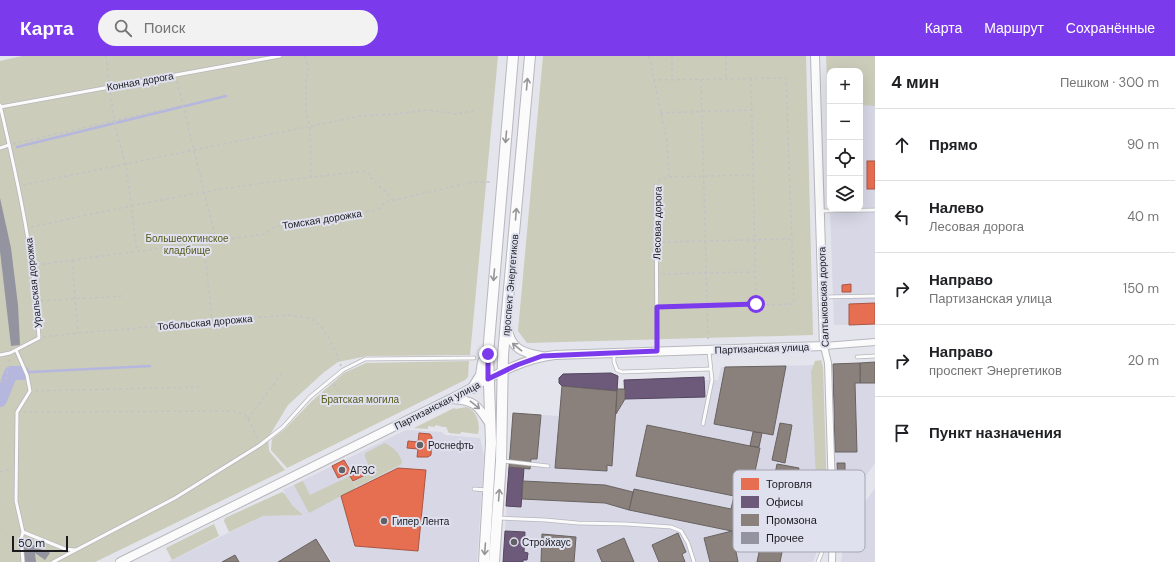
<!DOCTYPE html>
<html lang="ru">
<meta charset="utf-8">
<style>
:root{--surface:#fff;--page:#f2f2f2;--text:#202124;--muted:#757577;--line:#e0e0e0;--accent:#7c3aed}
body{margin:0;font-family:"DM Sans",sans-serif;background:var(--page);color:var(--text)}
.controls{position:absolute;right:12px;top:12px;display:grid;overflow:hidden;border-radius:8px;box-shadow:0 4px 16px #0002}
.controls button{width:36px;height:36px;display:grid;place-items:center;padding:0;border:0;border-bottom:1px solid var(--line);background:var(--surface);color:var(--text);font:20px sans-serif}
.scale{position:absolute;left:12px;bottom:10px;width:56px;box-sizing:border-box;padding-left:4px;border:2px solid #1a1a1f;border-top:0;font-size:11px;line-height:14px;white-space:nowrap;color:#1a1a1f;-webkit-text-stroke:3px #e0e1ef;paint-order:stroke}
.stop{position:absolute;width:12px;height:12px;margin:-9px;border:3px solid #7c3aed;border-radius:50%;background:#fff}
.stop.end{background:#7c3aed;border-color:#fff;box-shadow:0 1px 4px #0008}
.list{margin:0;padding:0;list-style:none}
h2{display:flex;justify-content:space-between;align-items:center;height:52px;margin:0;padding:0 16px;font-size:17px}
h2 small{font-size:13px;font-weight:400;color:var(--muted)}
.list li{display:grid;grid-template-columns:26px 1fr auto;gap:12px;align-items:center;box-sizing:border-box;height:72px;padding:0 16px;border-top:1px solid var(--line)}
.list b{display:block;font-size:15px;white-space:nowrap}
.list p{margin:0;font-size:13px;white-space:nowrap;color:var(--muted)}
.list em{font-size:13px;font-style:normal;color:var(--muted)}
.icon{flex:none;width:22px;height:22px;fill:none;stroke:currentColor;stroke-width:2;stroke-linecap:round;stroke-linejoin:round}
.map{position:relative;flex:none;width:875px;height:506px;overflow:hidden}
header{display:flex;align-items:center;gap:24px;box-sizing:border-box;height:56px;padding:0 20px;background:var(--accent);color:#fff}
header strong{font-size:19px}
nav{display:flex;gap:22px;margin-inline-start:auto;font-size:14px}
.search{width:280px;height:36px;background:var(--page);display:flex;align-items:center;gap:10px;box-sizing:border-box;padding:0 14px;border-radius:22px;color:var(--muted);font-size:15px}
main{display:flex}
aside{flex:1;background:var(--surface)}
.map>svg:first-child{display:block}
</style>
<header>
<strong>Карта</strong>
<div class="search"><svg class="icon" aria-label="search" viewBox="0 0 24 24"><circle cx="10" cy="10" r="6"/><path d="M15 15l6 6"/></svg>Поиск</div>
<nav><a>Карта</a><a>Маршрут</a><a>Сохранённые</a></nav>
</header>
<main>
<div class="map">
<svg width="875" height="506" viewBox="0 0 875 506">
<rect width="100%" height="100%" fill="#e4e4ec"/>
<g fill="#d7d7e6">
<path d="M860 49 875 50V268L834 269 830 153H860Z"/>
<path d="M875 306V407L845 449 836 443 833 308Z"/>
<path d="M820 309 825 474 813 506H523L525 476 505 475 513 357 559 360 561 330 559 327V322L563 318 611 317 618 320V333H624V324L704 321V324H718L721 311Z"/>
<path d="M406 374 442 376 445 379 480 382 484 400 477 506H332L314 476 331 506H168L263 460 303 459 292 449 283 434Z"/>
<path d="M875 432V506H841L843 492 852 465Z"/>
</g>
<g fill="#cbccb9">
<path d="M22 0H498L470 299 367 300 338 306 323 317 288 349 268 382 269 395 285 414 95 506H0V5Z"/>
<path d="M543 0H806L813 279 527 287 518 275Z"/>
<path d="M826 0H875V50L860 49V15H830V48H828Z"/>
<path d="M821 304 823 311 828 471 825 481H817L807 463 803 446 816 423 811 316 815 305Z"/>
<path d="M469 305 468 321 465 324 287 412 271 394 272 383 285 373 311 346 344 317 366 307Z"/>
<path d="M466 351C476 353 481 368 478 378L461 376 460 378 449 377 446 371H442L440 370 435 369V371L428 370V373L414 372 454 352 456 353Z"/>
<path d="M385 387C393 391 401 398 402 407L400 409 357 431 355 429 354 426 371 416 365 401V397Z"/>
<path d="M350 420 356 432 309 457 294 429 303 425 310 439Z"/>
<path d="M282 436 285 438 292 449 303 459 263 460 229 476 224 465 225 462Z"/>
<path d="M214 468 219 480 172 504 166 492Z"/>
</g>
<g fill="#e76f51" stroke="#aa5642">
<rect x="867" y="105" width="8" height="28"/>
<path d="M851 228V236H842V229Z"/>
<path d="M875 247V268L849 269V248Z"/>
<path d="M419 377 430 378 432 381 431 399 428 401H417L418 393 407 392 408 385 418 386Z"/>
<path d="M344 404 351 416 338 422 332 410Z"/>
<path d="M364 409 369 417 353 425 348 417Z"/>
<path d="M398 412 426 414 418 495 355 490 341 440Z"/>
</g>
<g fill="#6d597a" stroke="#54465f">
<path d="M611 317 618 320 617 335 562 330 559 327V322L563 318Z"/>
<path d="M704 321 705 341 625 343 624 324Z"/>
<path d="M509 411 524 412 521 451 506 450Z"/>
<path d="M505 475 525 476 524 496 528 497 527 504H523V506H503Z"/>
</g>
<g fill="#8a817c" stroke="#686260">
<path d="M875 306V327H860V307Z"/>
<path d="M860 307V327H855L857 396H835L833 308Z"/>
<path d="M786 310 773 379 714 368 725 311Z"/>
<path d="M562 330 617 335 612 410 607 409V415L555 412Z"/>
<path d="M617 333H625V343L616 358Z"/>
<path d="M513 357 541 359 537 403H531L530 413 509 411Z"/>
<path d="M780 367 792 369 785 407 772 404Z"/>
<path d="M647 369 760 392 750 439 764 442 756 480 629 454 634 433 731 453 734 440 636 420Z"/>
<path d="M753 376 762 377 759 391 750 390Z"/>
<path d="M837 407H845V425H838Z"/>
<path d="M777 408 799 412 780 506H757Z"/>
<path d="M523 425 605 429 633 436 629 454 605 447 522 443Z"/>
<path d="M732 475 738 506H710L704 482Z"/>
<path d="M678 477 686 496 682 498 685 506H659L652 489Z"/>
<path d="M542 478 576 481 574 506H541Z"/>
<path d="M624 482 634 506H602L597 494Z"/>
<path d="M316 483 330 506H278Z"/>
<path d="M235 499 239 506H222Z"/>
</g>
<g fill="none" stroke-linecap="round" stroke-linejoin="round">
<g stroke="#b6b7df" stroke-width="2.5">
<path d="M17 91 226 40"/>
<path d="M30 316 150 310"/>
</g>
<path stroke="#b6b7df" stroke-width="14" d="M0 344 11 317H23"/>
</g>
<g fill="#9494a0">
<path d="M0 142 11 192 18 249 20 289 11 290 0 195Z"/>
<path d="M34 489 45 496 47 494 50 497 45 504 35 497 36 506H25L23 490Z"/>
</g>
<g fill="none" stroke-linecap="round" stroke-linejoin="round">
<g stroke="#b7b7bd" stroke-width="4.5">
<g id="service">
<path d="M0 49C18 126 35 203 39 282L10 297 0 299"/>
<path d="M0 51 280 0"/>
<path d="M0 92 9 89"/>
<path d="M656 130 657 294"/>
<path d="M822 155 875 154"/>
<path d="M824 241 875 240"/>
<path d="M16 294 27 319 30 335 17 356 16 445 23 476 21 483 23 506"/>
<path d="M614 299V306L617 314 622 316 710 313"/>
<path d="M857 301 875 300"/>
<path d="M703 368 712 324 709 296"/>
<path d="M503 405 548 410"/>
<path d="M474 433 487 434"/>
<path d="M499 462 545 464 578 467 626 468 671 471 681 475 688 487 694 506"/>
<path d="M23 476 65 493 75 494"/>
<path d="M53 506 175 442 260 389 283 371 310 341 343 314 365 303 474 302"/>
<path d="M818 506 831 473"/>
</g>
</g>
<g stroke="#b7b7bd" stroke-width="8">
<path id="minor" d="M832 506 833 467 828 307 824 290 875 286"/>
</g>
<g stroke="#b7b7bd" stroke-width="10">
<g id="tertiary">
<path d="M507 271C511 292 521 297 542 300"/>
<path d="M451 343C476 344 478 350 491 370"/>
<path d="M120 506 450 343C484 326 517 303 555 299L824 290 815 0"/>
</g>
</g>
<g stroke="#b7b7bd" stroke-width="12">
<g id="primary">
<path d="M473 332 481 319 483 306"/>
<path d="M484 506 491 387 488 298 513 0"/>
<path d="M494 506 501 405 503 299 530 0"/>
</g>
</g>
<g stroke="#c3c3c6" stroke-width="1.5" stroke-dasharray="3 3" stroke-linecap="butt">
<path d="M106 0 109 26"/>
<path d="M305 0 308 14 306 24V57L310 70 311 121"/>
<path d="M649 0 667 85 669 121 660 123 658 127"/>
<path d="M672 0V24"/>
<path d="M726 0V23"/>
<path d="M751 22 756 248"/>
<path d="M701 23 708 283"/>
<path d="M653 24 786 22 794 248 662 251"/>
<path d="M177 25 216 184"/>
<path d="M110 36 117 79 126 109 137 195"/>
<path d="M660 57 751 54"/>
<path d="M13 88 183 49"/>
<path d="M669 121 753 119"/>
<path d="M23 129 360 60 396 58 427 54 456 58 477 54"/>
<path d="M31 171C96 157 162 143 228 132 274 125 321 120 367 115 374 128 384 133 393 144"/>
<path d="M662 186 790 183"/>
<path d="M202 187 207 215 212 265"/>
<path d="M72 204 78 276"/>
<path d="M36 209 265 178 274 171 343 158 372 155 380 152 385 146 473 126H491"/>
<path d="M662 218 754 216"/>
<path d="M41 245 123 240"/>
<path d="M43 281 79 277 288 259C296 260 306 261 313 264 325 270 337 298 341 310"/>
<path d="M0 326 6 323 10 302"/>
<path d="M334 328 349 355"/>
<path d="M35 335 199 331"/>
<path d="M23 356 232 355 245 359 251 368 258 384"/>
<path d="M248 363 282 317"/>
<path d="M0 416 12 413"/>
<path d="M0 472 1 473"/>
</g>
<use href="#service" stroke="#fbfbfc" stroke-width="3"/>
<use href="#minor" stroke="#fbfbfc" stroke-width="6"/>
<use href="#tertiary" stroke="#fbfbfc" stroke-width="8"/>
<use href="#primary" stroke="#fbfbfc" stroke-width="10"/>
</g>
<defs><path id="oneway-shaft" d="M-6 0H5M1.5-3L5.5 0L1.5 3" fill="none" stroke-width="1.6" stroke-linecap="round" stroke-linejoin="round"/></defs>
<g stroke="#969699">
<use href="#oneway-shaft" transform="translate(527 28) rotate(-85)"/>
<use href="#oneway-shaft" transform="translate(506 81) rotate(95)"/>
<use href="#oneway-shaft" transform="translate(516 158) rotate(-85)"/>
<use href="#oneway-shaft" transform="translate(494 219) rotate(95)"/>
<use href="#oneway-shaft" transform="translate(517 291) rotate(-141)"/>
<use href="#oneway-shaft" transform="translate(475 349) rotate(39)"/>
<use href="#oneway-shaft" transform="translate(499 439) rotate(-86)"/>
<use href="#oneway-shaft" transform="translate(485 493) rotate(94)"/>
</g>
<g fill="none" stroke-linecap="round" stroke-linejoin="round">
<path stroke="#7c3aed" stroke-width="5" d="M488 298V323L517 309 542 300 657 295V251L756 248"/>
</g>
<g fill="#616167" stroke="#e0e1ef" stroke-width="1.5">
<circle cx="420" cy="389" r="4"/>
<circle cx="342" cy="414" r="4"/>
<circle cx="384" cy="465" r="4"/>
<circle cx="514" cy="486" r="4"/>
</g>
<g text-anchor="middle" stroke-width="4" stroke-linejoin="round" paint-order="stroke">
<g font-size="10" fill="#1a1a1f" stroke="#e0e1ef">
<text transform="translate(140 25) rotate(-10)" y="4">Конная дорога</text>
<text transform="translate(322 163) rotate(-9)" y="4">Томская дорожка</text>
<text transform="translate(657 167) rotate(-89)" y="4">Лесовая дорога</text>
<text transform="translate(33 227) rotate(-96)" y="4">Уральская дорожка</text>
<text transform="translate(510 229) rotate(-85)" y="4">проспект Энергетиков</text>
<text transform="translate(823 241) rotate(-92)" y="4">Салтыковская дорога</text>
<text transform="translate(205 266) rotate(-5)" y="4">Тобольская дорожка</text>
<text transform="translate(762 292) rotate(-2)" y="4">Партизанская улица</text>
<text transform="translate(437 349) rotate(-27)" y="4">Партизанская улица</text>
</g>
<g font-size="10" fill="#575a1a" stroke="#e0e1ef">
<text x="187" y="186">Большеохтинское<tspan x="187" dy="12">кладбище</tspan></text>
<text x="360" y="347">Братская могила</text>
</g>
<g font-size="10" fill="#1a1a1f" stroke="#e0e1ef" text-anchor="start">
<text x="428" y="393">Роснефть</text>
<text x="350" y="418">АГЗС</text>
<text x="392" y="469">Гипер Лента</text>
<text x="522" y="490">Стройхаус</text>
</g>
</g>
<rect x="733" y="414" width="132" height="82" rx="6" fill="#e0e1ef" stroke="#a5a5b1" stroke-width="1"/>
<rect x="741" y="422" width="18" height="12" fill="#e76f51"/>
<rect x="741" y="440" width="18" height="12" fill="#6d597a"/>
<rect x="741" y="458" width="18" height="12" fill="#8a817c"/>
<rect x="741" y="476" width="18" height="12" fill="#9494a0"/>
<g font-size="11" fill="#1a1a1f">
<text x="766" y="432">Торговля</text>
<text x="766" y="450">Офисы</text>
<text x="766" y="468">Промзона</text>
<text x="766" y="486">Прочее</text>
</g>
</svg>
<div class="controls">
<button>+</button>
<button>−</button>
<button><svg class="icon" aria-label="locate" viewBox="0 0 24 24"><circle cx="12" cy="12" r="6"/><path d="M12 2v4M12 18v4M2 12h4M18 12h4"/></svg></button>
<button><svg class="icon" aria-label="layers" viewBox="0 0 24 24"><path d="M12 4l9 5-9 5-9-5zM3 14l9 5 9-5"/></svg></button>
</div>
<div class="scale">50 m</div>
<div class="stop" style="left:756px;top:248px"></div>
<div class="stop end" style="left:488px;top:298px"></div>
</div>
<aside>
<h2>4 мин<small>Пешком · 300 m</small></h2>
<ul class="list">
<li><svg class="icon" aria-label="ahead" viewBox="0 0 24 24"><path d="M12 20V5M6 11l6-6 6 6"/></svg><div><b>Прямо</b></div><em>90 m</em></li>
<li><svg class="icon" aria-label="left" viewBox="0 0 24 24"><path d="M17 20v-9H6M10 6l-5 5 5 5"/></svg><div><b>Налево</b><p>Лесовая дорога</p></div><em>40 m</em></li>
<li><svg class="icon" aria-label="right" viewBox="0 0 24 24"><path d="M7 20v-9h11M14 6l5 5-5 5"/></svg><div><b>Направо</b><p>Партизанская улица</p></div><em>150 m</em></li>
<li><svg class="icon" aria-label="right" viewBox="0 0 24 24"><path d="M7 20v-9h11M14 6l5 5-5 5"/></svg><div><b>Направо</b><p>проспект Энергетиков</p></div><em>20 m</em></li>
<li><svg class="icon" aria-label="arrive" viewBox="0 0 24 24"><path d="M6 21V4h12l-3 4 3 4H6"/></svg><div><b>Пункт назначения</b></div></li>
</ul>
</aside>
</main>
